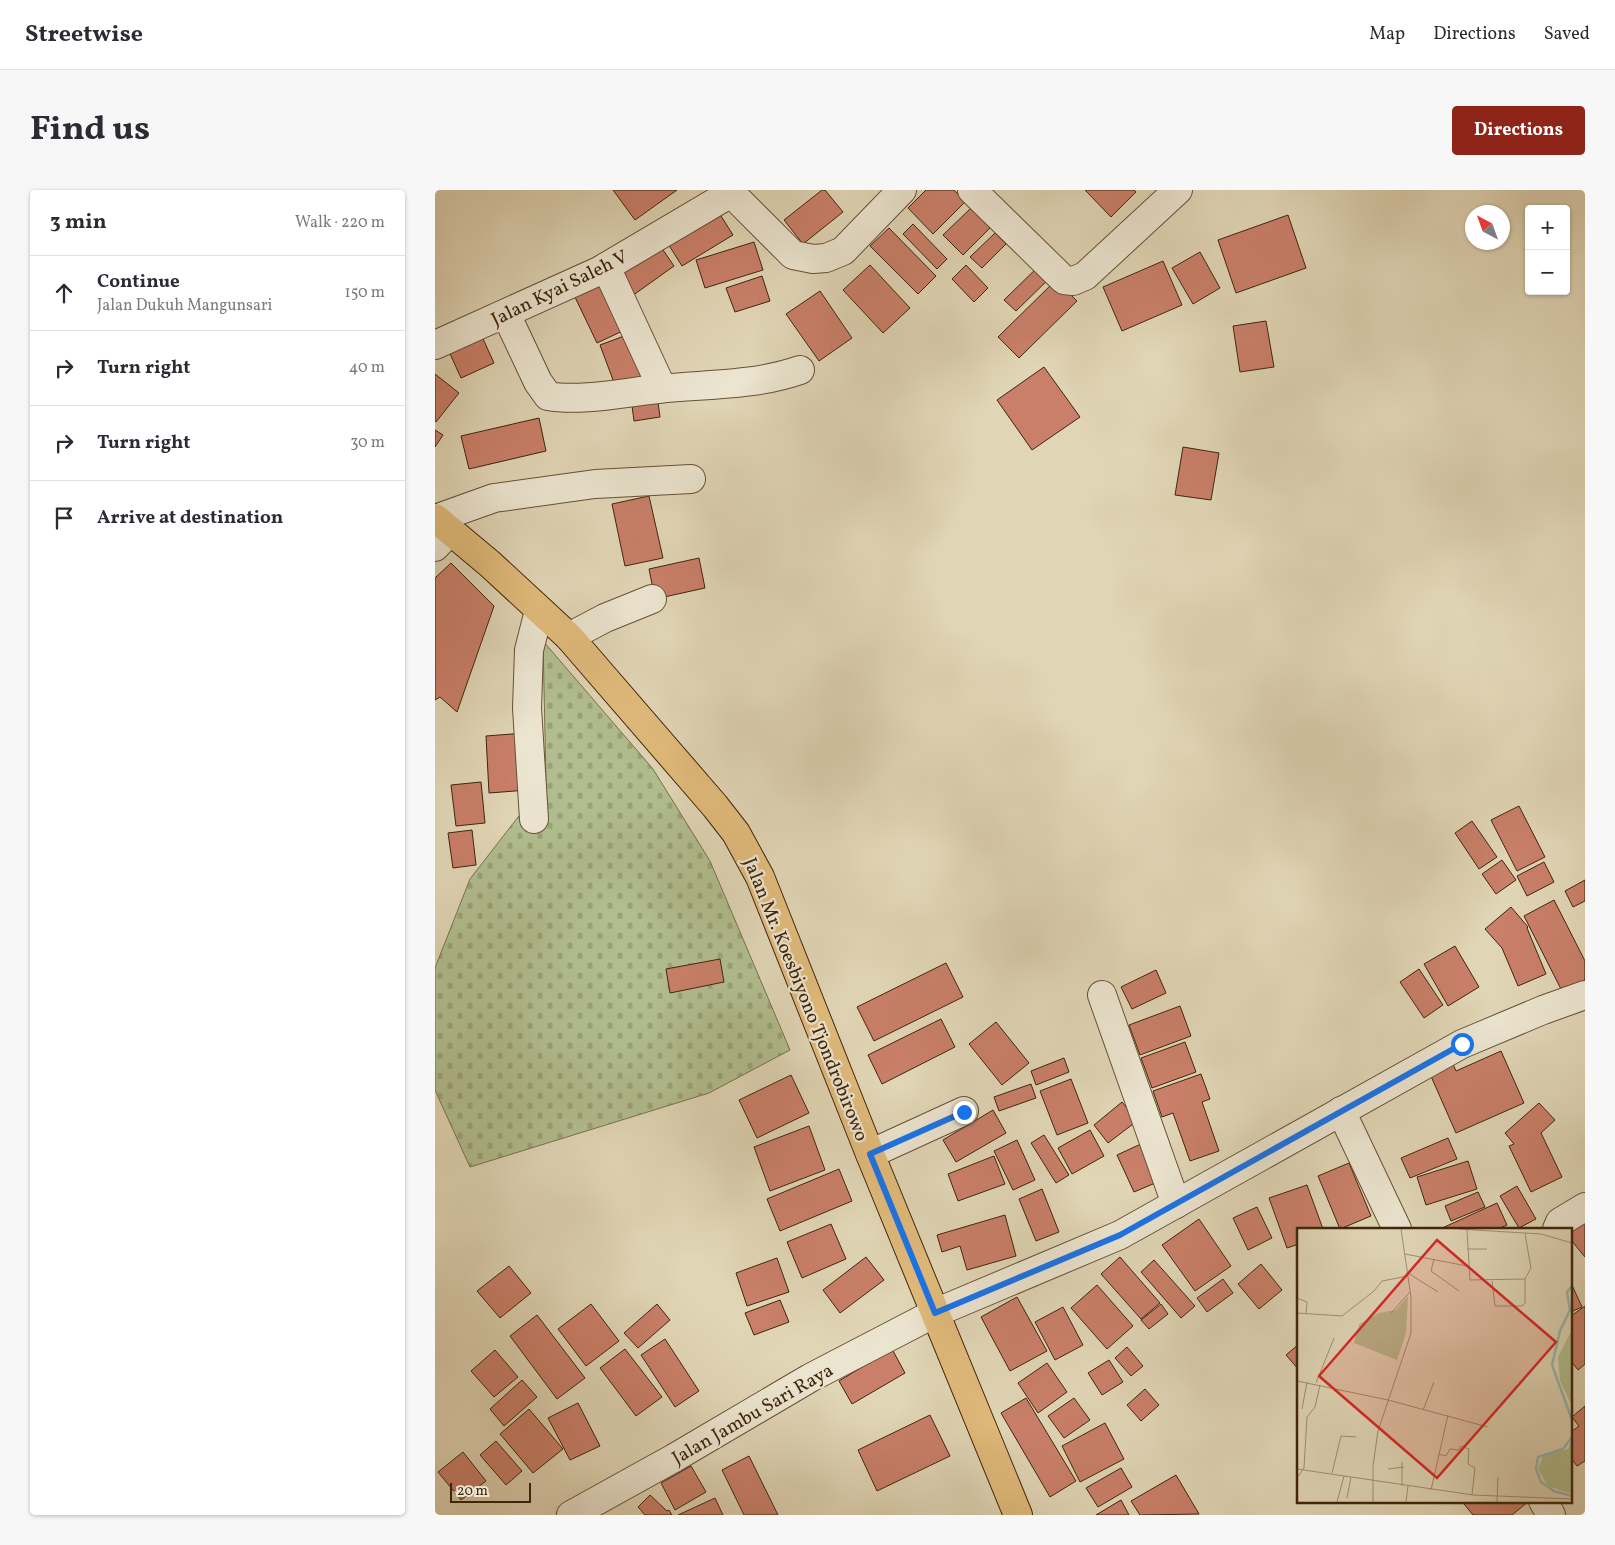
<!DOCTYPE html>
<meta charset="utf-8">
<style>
:root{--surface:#fff;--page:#f7f7f7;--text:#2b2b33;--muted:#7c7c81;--line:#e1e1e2;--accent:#8f2418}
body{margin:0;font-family:Vollkorn,serif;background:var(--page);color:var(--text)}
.controls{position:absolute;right:15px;top:15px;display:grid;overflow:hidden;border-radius:5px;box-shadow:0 1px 4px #0004}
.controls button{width:45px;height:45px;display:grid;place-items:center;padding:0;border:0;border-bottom:1px solid var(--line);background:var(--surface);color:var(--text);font:25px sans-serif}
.compass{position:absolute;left:1030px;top:15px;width:45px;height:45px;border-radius:50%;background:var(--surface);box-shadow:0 1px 4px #0004;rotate:319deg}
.scale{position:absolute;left:15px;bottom:12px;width:81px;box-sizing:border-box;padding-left:5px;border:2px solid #3f250c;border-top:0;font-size:14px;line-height:18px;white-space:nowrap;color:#3f250c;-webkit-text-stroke:4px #ebe4cf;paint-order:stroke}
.stop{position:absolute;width:15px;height:15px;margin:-11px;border:4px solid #1a73e8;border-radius:50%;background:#fff}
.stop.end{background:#1a73e8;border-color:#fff;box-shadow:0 1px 5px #0008}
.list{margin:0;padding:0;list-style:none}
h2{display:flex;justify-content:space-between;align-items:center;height:65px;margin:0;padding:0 20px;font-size:21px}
h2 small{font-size:16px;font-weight:400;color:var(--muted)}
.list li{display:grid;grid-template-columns:32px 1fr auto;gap:15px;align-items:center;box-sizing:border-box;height:75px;padding:0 20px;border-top:1px solid var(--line)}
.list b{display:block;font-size:19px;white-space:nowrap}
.list p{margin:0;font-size:16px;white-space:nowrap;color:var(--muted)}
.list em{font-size:16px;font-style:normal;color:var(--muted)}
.icon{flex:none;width:28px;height:28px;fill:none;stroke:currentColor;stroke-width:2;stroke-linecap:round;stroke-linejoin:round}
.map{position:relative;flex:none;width:1150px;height:1325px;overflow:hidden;border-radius:5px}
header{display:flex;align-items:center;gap:30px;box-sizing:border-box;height:70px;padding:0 25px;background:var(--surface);border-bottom:1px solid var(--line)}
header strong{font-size:24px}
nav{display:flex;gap:28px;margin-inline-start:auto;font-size:18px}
.intro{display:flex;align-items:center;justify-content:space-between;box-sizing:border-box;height:120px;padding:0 30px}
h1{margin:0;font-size:35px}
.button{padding:12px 22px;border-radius:5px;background:var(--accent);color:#fff;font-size:18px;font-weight:700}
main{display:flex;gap:30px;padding:0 30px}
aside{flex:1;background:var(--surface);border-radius:5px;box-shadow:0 1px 4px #0004}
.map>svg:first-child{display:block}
</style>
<header>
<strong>Streetwise</strong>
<nav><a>Map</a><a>Directions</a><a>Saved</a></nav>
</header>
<div class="intro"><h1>Find us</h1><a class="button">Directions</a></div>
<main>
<aside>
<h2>3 min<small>Walk · 220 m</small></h2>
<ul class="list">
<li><svg class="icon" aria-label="ahead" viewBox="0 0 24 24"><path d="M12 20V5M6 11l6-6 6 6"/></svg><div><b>Continue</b><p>Jalan Dukuh Mangunsari</p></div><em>150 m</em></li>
<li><svg class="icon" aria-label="right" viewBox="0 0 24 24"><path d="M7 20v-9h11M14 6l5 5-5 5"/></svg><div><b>Turn right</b></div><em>40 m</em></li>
<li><svg class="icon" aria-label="right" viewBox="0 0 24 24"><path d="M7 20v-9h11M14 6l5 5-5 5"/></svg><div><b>Turn right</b></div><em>30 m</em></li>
<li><svg class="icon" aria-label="arrive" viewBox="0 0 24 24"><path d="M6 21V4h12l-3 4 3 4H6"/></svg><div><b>Arrive at destination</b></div></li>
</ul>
</aside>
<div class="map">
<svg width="1150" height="1325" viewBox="0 0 1150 1325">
<defs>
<pattern id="cemetery-stones" width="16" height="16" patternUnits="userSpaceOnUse" patternTransform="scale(1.25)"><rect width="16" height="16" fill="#b1bd8e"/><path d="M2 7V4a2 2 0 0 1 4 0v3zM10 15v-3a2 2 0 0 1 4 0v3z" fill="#99a279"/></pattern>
</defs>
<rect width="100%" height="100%" fill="#e0d5b5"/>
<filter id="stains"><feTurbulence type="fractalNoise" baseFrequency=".004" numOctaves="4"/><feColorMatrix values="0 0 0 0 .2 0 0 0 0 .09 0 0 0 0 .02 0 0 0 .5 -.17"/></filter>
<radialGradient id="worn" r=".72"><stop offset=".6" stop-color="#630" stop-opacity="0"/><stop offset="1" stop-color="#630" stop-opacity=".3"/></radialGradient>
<path fill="url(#cemetery-stones)" stroke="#78714d" d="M108 451 218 579 275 671 355 860 274 903 35 977 0 900V778L35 689 111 591Z"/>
<g fill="#c97f69" stroke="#3f250c">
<path d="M178 0H242L200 30Z"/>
<path d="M387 0H390L408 22 368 54 349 30Z"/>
<path d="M491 0H519L530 12 498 44 473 18Z"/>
<path d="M650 0H699L701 2 676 27Z"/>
<path d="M281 18 298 45 247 76 230 49Z"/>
<path d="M536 18 555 38 528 65 508 45Z"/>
<path d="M853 25 871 78 801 103 783 50Z"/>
<path d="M478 34 512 69 502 79 468 44Z"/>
<path d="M454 38 501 86 483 104 435 56Z"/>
<path d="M560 43 571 54 547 78 535 67Z"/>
<path d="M319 52 328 80 270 98 261 70Z"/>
<path d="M224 54 239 76 197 106 181 83Z"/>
<path d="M765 62 785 98 758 114 737 78Z"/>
<path d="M728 71 747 115 687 141 668 97Z"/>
<path d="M608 72 620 83 581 121 569 110Z"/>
<path d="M435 75 475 118 448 143 408 100Z"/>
<path d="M531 75 553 98 539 112 517 89Z"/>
<path d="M327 86 335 111 300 122 291 98Z"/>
<path d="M171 89 194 138 162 153 139 105Z"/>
<path d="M621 90 642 111 584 168 563 147Z"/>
<path d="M385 101 417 148 384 171 351 124Z"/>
<path d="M831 131 839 177 805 182 798 136Z"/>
<path d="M44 140 59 173 26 188 11 155Z"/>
<path d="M197 143 213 186 181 198 165 155Z"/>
<path d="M609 177 645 227 597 260 562 210Z"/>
<path d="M0 184 24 203 1 232 0 231Z"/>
<path d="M222 205 225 227 199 231 196 208Z"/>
<path d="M104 228 111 261 34 279 26 246Z"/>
<path d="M0 240 8 245 0 257Z"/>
<path d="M748 257 784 263 776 310 740 305Z"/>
<path d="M214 306 228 368 190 376 177 314Z"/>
<path d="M264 368 270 398 220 409 214 379Z"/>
<path d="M16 373 59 416 22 522 5 507 0 510V388Z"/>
<path d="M90 543 93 600 54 603 51 546Z"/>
<path d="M46 592 50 633 21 636 16 595Z"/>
<path d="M1084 616 1110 667 1082 681 1056 630Z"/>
<path d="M1037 631 1062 667 1044 679 1020 643Z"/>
<path d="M37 640 41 675 18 678 13 643Z"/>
<path d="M1067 670 1081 690 1061 704 1047 684Z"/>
<path d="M1109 672 1119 692 1092 706 1082 686Z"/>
<path d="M1150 690V711L1138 717 1130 701Z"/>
<path d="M1119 710 1150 771V790L1127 801 1089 726Z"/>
<path d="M1076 717 1093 737 1092 738 1111 784 1083 796 1067 758 1050 739Z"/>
<path d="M1020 756 1044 797 1013 816 989 774Z"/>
<path d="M285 769 289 792 235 803 231 779Z"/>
<path d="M511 773 528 807 439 851 422 817Z"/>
<path d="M984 779 1008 815 989 828 965 792Z"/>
<path d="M721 780 731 803 697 819 686 797Z"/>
<path d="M745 816 756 846 705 865 694 835Z"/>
<path d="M506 829 520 857 447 894 433 865Z"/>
<path d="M561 832 594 873 567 895 534 854Z"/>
<path d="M750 852 761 882 717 898 706 868Z"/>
<path d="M1066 861 1089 913 1021 943 995 884 1018 874 1021 881Z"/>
<path d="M629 868 634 882 601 895 596 881Z"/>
<path d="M766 884 775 909 767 912 784 961 755 971 738 923 727 927 718 901Z"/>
<path d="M356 885 374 923 322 948 304 910Z"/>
<path d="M636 889 653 933 622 945 605 901Z"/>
<path d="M596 894 601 908 564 921 559 907Z"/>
<path d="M687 912 702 931 673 953 659 935Z"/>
<path d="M1104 913 1120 930 1106 943 1127 987 1096 1002 1074 956 1079 954 1070 943Z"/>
<path d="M558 920 571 943 521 972 508 950Z"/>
<path d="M374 936 390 980 335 1001 319 957Z"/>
<path d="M655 940 669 966 637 984 623 958Z"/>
<path d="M609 945 634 985 621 993 596 953Z"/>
<path d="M1013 948 1022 969 975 988 966 968Z"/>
<path d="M582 950 600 990 578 1000 559 961Z"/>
<path d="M708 953 725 991 699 1002 682 965Z"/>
<path d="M559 966 570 994 523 1011 513 984Z"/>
<path d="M1033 971 1042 999 991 1015 982 987Z"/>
<path d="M914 973 936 1026 905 1039 883 986Z"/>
<path d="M404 979 417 1011 345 1041 332 1009Z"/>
<path d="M872 995 888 1039H864V1054L852 1058 834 1008Z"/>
<path d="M1082 996 1101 1029 1084 1038 1065 1006Z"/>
<path d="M607 999 624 1042 601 1051 584 1009Z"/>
<path d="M1043 1002 1050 1017 1016 1031 1010 1016Z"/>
<path d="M1062 1013 1072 1035 1063 1039H1005Z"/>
<path d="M822 1017 837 1048 813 1060 798 1028Z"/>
<path d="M1150 1021V1067L1136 1050V1039Z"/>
<path d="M570 1025 581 1066 532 1080 525 1056 507 1062 502 1045Z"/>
<path d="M764 1029 796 1076 760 1101 727 1055Z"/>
<path d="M396 1034 411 1069 367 1088 352 1052Z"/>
<path d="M431 1067 449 1090 405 1123 388 1100Z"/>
<path d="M685 1067 725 1113 706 1129 666 1084Z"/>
<path d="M342 1068 354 1102 312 1116 301 1083Z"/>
<path d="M719 1070 760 1116 746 1128 706 1082Z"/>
<path d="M826 1074 847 1100 824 1119 803 1094Z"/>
<path d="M74 1076 96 1103 65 1128 42 1101Z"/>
<path d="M788 1089 798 1103 772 1122 762 1108Z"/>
<path d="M1136 1093 1147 1117 1136 1122Z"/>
<path d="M662 1095 698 1136 672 1159 636 1118Z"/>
<path d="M582 1107 612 1161 575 1181 546 1127Z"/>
<path d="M345 1110 354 1132 319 1145 310 1123Z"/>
<path d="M156 1114 184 1151 151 1176 123 1139Z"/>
<path d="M222 1114 235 1130 203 1158 189 1143Z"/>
<path d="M726 1114 733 1124 714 1139 706 1130Z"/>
<path d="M1150 1116V1174L1143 1180 1136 1171V1126Z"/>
<path d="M628 1117 648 1155 620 1170 600 1132Z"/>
<path d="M102 1125 150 1188 122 1209 75 1146Z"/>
<path d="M230 1149 264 1201 240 1217 206 1165Z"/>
<path d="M864 1154V1180L851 1165Z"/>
<path d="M692 1157 708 1176 696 1186 680 1168Z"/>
<path d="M190 1159 227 1207 201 1226 165 1178Z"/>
<path d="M457 1159 470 1183 417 1214 404 1191Z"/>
<path d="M60 1160 83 1187 59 1207 36 1181Z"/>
<path d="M674 1170 688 1192 667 1205 653 1183Z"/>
<path d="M612 1173 632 1202 603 1223 583 1193Z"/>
<path d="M87 1190 102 1207 69 1236 55 1219Z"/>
<path d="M710 1199 724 1215 706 1231 692 1215Z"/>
<path d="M591 1208 641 1291 615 1307 566 1223Z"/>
<path d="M639 1208 655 1230 629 1248 613 1226Z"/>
<path d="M143 1213 165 1256 135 1270 113 1228Z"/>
<path d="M1150 1216V1271L1142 1276 1136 1268V1242L1144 1236 1137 1227Z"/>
<path d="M94 1219 128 1259 98 1283 65 1244Z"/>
<path d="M495 1225 515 1266 442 1301 423 1260Z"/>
<path d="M670 1233 689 1269 645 1292 627 1256Z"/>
<path d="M61 1251 87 1281 71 1295 45 1265Z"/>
<path d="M28 1262 51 1291 26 1310 3 1282Z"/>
<path d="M314 1266 343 1325H309L287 1280Z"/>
<path d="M256 1276 271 1302 240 1320 226 1293Z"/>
<path d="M686 1278 697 1297 663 1317 651 1298Z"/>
<path d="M741 1285 764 1324 705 1325 696 1311Z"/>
<path d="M215 1305 232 1321 234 1320 237 1325H210L203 1317Z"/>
<path d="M280 1308 288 1325H243Z"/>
<path d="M686 1310 694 1325H661Z"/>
<path d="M1033 1311H1094L1077 1325H1038L1029 1314Z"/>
</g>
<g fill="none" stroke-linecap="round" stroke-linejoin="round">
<g stroke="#675136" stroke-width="30">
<g id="minor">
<path d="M293 0 358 65 378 69 391 68 408 61 467 0"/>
<path d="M537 0 629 90 638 91 650 86 743 0"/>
<path d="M171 77 227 198"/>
<path d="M71 124 103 192 113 206C146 212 191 202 224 199 271 194 319 196 365 180"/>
<path d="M0 155 164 81 296 3"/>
<path d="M0 329 59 308 160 294 256 289"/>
<path d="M0 357 15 341"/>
<path d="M134 447 170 428 217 409"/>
<path d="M99 629 92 518 94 460 104 421"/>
<path d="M667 805 741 1014"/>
<path d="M906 921 962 1039"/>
<path d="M435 964 529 921"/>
<path d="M1122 1039 1125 1032 1150 1017"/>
<path d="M1108 1311 1116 1325"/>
<path d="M136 1325 239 1268 375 1188 500 1123 685 1045 1027 854 1108 820 1150 805"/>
</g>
</g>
<g stroke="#3f250c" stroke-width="30">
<path id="major" d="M0 328 55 374 134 447 280 616 301 643 325 687 435 964 583 1325"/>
</g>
<use href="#minor" stroke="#ebe4cf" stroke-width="28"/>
<use href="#major" stroke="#e0ba7a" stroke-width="28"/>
</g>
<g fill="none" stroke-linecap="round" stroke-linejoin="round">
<path stroke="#1a73e8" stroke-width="6" d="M529 922 435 964 500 1123 685 1045 1027 854"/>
</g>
<g text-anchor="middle" stroke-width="4.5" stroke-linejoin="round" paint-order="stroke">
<g font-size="19" fill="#3f250c" stroke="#ebe4cf">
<text transform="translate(124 97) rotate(-26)" y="7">Jalan Kyai Saleh V</text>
<text transform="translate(372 809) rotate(68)" y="7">Jalan Mr. Koesbiyono Tjondrobirowo</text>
<text transform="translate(317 1223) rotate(-30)" y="7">Jalan Jambu Sari Raya</text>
</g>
</g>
<g transform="translate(862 1038)">
<rect width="275" height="275" fill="#e0d5b5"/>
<path d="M275 102V178L263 153 261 129ZM275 210V266L251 258 241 241 246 228 271 221Z" fill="#b1bd8e"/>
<path d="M111 68 109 105 100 132 57 115 62 96 82 85 99 82Z" fill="#b1bd8e"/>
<path fill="none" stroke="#95b8b4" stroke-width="2.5" d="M275 58 270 64 273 82 263 103 255 137 275 192M275 209 266 221 241 229 239 241 244 254 257 263 275 268"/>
<path fill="none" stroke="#a08f71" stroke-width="1" d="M161 1 244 6 275 15M170 2 173 52 228 51M170 21H190M108 26 170 38M137 31 134 43 162 63M111 45 141 64M228 51 234 40 228 6M195 53 198 78H225L228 75V51M0 70 10 74 9 86M0 85 45 88 77 63 85 53 111 48M94 85 113 64M0 153 91 172 191 199M19 155 37 110M5 181 10 154M126 182 137 154M141 226 149 228 153 221 162 222 164 218 172 221 171 236 178 240 175 267M0 241 176 267 275 271M91 241 107 239M35 245 44 208 59 209M0 250 7 240 10 189 18 179 23 157M105 258V234M134 262 151 187M50 270 54 249M40 274 47 248M76 274V238L81 203 114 105V69L104 1M109 274 111 258M200 274 201 249"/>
<path fill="#d62828" fill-opacity="0.15" stroke="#d62828" stroke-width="2.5" d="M140 12 259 114 140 250 22 148Z"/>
<rect width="275" height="275" fill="none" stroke="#3f250c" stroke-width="2.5"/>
</g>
<rect width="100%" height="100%" filter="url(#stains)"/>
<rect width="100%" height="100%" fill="url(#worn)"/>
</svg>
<div class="controls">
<button>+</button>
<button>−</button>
</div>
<svg class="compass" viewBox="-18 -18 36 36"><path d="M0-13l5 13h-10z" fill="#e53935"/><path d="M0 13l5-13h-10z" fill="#7c7c81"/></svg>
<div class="scale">20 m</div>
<div class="stop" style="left:1027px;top:854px"></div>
<div class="stop end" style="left:529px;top:922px"></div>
</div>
</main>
